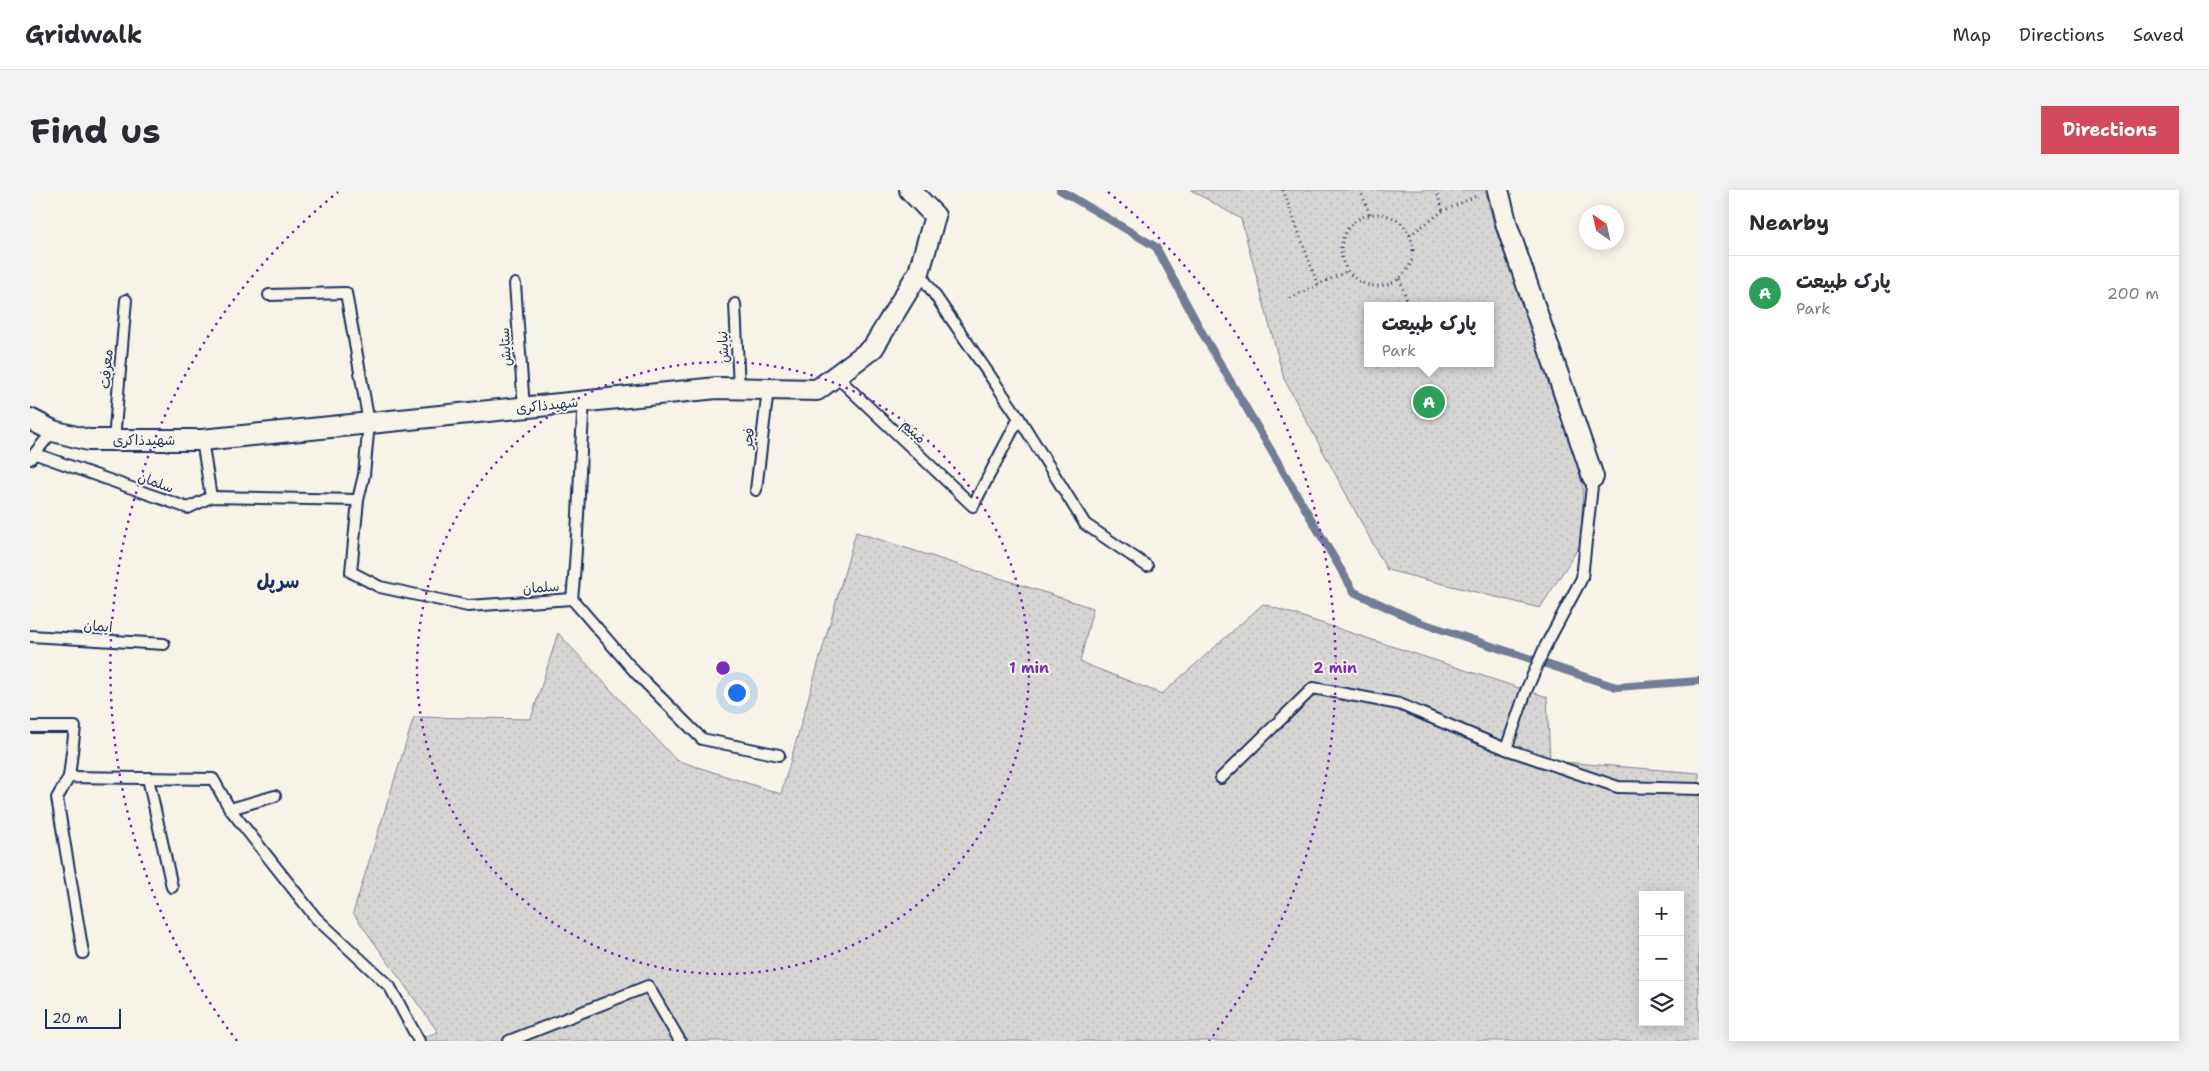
<!DOCTYPE html>
<meta charset="utf-8">
<style>
:root{--surface:#fff;--page:#f2f2f3;--text:#2b2b33;--muted:#7c7c81;--line:#e1e1e2;--accent:#d1495b}
body{margin:0;font-family:"Shantell Sans","Playpen Sans Arabic",sans-serif;background:var(--page);color:var(--text)}
.controls{position:absolute;right:15px;bottom:15px;display:grid;overflow:hidden;border-radius:0px;box-shadow:0 2px 12px #0003}
.controls button{width:45px;height:45px;display:grid;place-items:center;padding:0;border:0;border-bottom:1px solid var(--line);background:var(--surface);color:var(--text);font:25px sans-serif}
.compass{position:absolute;left:1549px;top:15px;width:45px;height:45px;border-radius:50%;background:var(--surface);box-shadow:0 2px 12px #0003;rotate:326deg}
.scale{position:absolute;left:15px;bottom:12px;width:76px;box-sizing:border-box;padding-left:5px;border:2px solid #1b2f5e;border-top:0;font-size:14px;line-height:18px;white-space:nowrap;color:#1b2f5e;-webkit-text-stroke:4px #f7f3e8;paint-order:stroke}
.you{position:absolute;left:706px;top:502px;width:18px;height:18px;margin:-12px;border:4px solid #fff;border-radius:50%;background:#1a73e8;box-shadow:0 0 0 8px #1a73e833}
.badge{display:grid;place-items:center;width:32px;height:32px;border-radius:50%;background:var(--accent);color:#fff;font-size:16px;font-weight:700}
.pin{position:absolute;translate:-50% -50%;border:2px solid #fff;box-shadow:0 1px 5px #0006}
.popup{position:absolute;left:1334px;top:112px;width:130px;height:65px;box-sizing:border-box;display:grid;place-content:center;border-radius:0px;background:var(--surface);filter:drop-shadow(0 1px 4px #0005);font-size:16px;white-space:nowrap;color:var(--muted)}
.popup b{font-size:19px;color:var(--text)}
.popup::after{content:'';position:absolute;left:50%;top:100%;margin-left:-10px;border:10px solid transparent;border-top-color:var(--surface)}
.list{margin:0;padding:0;list-style:none}
h2{display:flex;justify-content:space-between;align-items:center;height:65px;margin:0;padding:0 20px;font-size:21px}
h2 small{font-size:16px;font-weight:400;color:var(--muted)}
.list li{display:grid;grid-template-columns:32px 1fr auto;gap:15px;align-items:center;box-sizing:border-box;height:75px;padding:0 20px;border-top:1px solid var(--line)}
.list b{display:block;font-size:19px;white-space:nowrap}
.list p{margin:0;font-size:16px;white-space:nowrap;color:var(--muted)}
.list em{font-size:16px;font-style:normal;color:var(--muted)}
.icon{flex:none;width:28px;height:28px;fill:none;stroke:currentColor;stroke-width:2;stroke-linecap:round;stroke-linejoin:round}
.map{position:relative;flex:none;width:1669px;height:851px;overflow:hidden;border-radius:0px}
header{display:flex;align-items:center;gap:30px;box-sizing:border-box;height:70px;padding:0 25px;background:var(--surface);border-bottom:1px solid var(--line)}
header strong{font-size:24px}
nav{display:flex;gap:28px;margin-inline-start:auto;font-size:18px}
.intro{display:flex;align-items:center;justify-content:space-between;box-sizing:border-box;height:120px;padding:0 30px}
h1{margin:0;font-size:35px}
.button{padding:12px 22px;border-radius:0px;background:var(--accent);color:#fff;font-size:18px;font-weight:700}
main{display:flex;gap:30px;padding:0 30px}
aside{flex:1;background:var(--surface);border-radius:0px;box-shadow:0 2px 12px #0003}
.map>svg:first-child{display:block}
</style>
<header>
<strong>Gridwalk</strong>
<nav><a>Map</a><a>Directions</a><a>Saved</a></nav>
</header>
<div class="intro"><h1>Find us</h1><a class="button">Directions</a></div>
<main>
<div class="map">
<svg width="1669" height="851" viewBox="0 0 1669 851">
<defs>
<pattern id="park-dots" width="8" height="8" patternUnits="userSpaceOnUse" patternTransform="scale(1.25)"><rect width="8" height="8" fill="#d7d6d4"/><path d="M2 2h.1M6 6h.1" fill="none" stroke="#b8b8b8" stroke-width="1.8" stroke-linecap="round"/></pattern>
</defs>
<rect width="100%" height="100%" fill="#f7f3e8"/>
<filter id="ink" filterUnits="userSpaceOnUse"><feTurbulence type="fractalNoise" baseFrequency=".02" numOctaves="2"/><feDisplacementMap in="SourceGraphic" scale="10" xChannelSelector="R" yChannelSelector="G"/><feConvolveMatrix kernelMatrix="1 2 1 2 8 2 1 2 1" color-interpolation-filters="sRGB"/></filter>
<g filter="url(#ink)">
<g fill="url(#park-dots)" stroke="#798299" fill-rule="evenodd">
<path d="M1161 0H1455L1465 38 1540 235 1553 299 1551 354 1510 418 1357 380 1254 189 1211 29ZM1338 116H1460V173H1338Z"/>
<path d="M826 342 1063 418 1050 472 1132 504 1233 414 1517 507 1520 571 1669 583V851H382L408 842 323 723 384 527 501 529 528 443 646 570 751 604ZM1613 705H1650V832H1613Z"/>
</g>
<g fill="none" stroke-linecap="round" stroke-linejoin="round">
<path stroke="#727c95" stroke-width="8" d="M1030 0 1126 57 1174 146 1324 402 1389 432 1586 497 1669 491"/>
<g stroke="#1b2f5e" stroke-width="14">
<g id="service">
<path d="M889 82 989 228 1055 334 1117 376"/>
<path d="M485 94 494 218"/>
<path d="M239 105 316 103 339 233 334 285 328 310 321 382 350 397 438 416 542 409 606 483 672 549 749 565"/>
<path d="M705 114 709 199"/>
<path d="M806 186 943 316 989 228"/>
<path d="M84 250 96 110"/>
<path d="M172 250 181 307"/>
<path d="M6 264 158 318 181 307 328 310"/>
<path d="M0 269 23 241"/>
<path d="M1563 287 1552 388 1515 457 1496 501 1476 559 1588 597 1669 599"/>
<path d="M726 300 738 199"/>
<path d="M542 409C549 344 549 277 554 212"/>
<path d="M0 446 134 454"/>
<path d="M0 537H45L39 587"/>
<path d="M118 588 142 697"/>
<path d="M1191 588 1283 498 1369 514 1476 559"/>
<path d="M200 619 245 606"/>
<path d="M53 763 27 608 39 587 183 589 200 619 286 728 360 797 389 851"/>
<path d="M479 851 618 796 650 851"/>
</g>
</g>
<g stroke="#1b2f5e" stroke-width="24">
<g id="minor">
<path d="M1468 0 1477 36 1563 287"/>
<path d="M0 229 23 241 58 250H172L687 198 787 200 843 158 889 82 905 26 880 0"/>
</g>
</g>
<g stroke="#1b2f5e" stroke-width="3" stroke-dasharray="1 4" stroke-linecap="butt">
<path d="M1253 0 1288 95"/>
<path d="M1330 0 1340 24"/>
<path d="M1406 0 1413 21"/>
<circle cx="1347" cy="60" r="36"/>
<path d="M1380 45 1413 21 1446 6"/>
<path d="M1370 89 1378 116"/>
<path d="M1260 108 1317 81"/>
</g>
<use href="#service" stroke="#f7f3e8" stroke-width="10"/>
<use href="#minor" stroke="#f7f3e8" stroke-width="20"/>
</g>
</g>
<g fill="none" stroke="#7b2cbf" stroke-width="2.5" stroke-dasharray="2.5 5">
<circle cx="693" cy="478" r="306"/>
<path d="M207 851A612 612 0 0 1 308 2M1078 2A612 612 0 0 1 1179 851"/>
</g>
<g text-anchor="middle" stroke-width="4" stroke-linejoin="round" paint-order="stroke">
<g font-size="14" fill="#1b2f5e" stroke="#f7f3e8">
<text transform="translate(475 157) rotate(-94)" y="5">ستایش</text>
<text transform="translate(693 157) rotate(-93)" y="5">نیایش</text>
<text transform="translate(76 179) rotate(-85)" y="5">معرفت</text>
<text transform="translate(517 215) rotate(-6)" y="5">شهیدذاکری</text>
<text transform="translate(884 241) rotate(44)" y="5">میثم</text>
<text transform="translate(718 248) rotate(-83)" y="5">فجر</text>
<text x="114" y="255">شهیدذاکری</text>
<text transform="translate(126 292) rotate(20)" y="5">سلمان</text>
<text transform="translate(511 397) rotate(-4)" y="5">سلمان</text>
<text transform="translate(68 436) rotate(4)" y="5">ایمان</text>
</g>
<g font-size="19" font-weight="bold" fill="#1b2f5e" stroke="#f7f3e8">
<text x="248" y="398">سرپل</text>
</g>
</g>
<circle cx="693" cy="478" r="8" fill="#7b2cbf" stroke="#f7f3e8" stroke-width="2.5"/>
<g font-size="15" text-anchor="middle" font-weight="bold" fill="#7b2cbf" stroke="#f7f3e8" stroke-width="4" stroke-linejoin="round" paint-order="stroke">
<text x="999" y="483">1 min</text>
<text x="1305" y="483">2 min</text>
</g>
</svg>
<div class="controls">
<button>+</button>
<button>−</button>
<button><svg class="icon" aria-label="layers" viewBox="0 0 24 24"><path d="M12 4l9 5-9 5-9-5zM3 14l9 5 9-5"/></svg></button>
</div>
<svg class="compass" viewBox="-18 -18 36 36"><path d="M0-13l5 13h-10z" fill="#e53935"/><path d="M0 13l5-13h-10z" fill="#7c7c81"/></svg>
<div class="scale">20 m</div>
<div class="you"></div>
<div class="pin badge" style="left:1399px;top:212px;background:#2e9e5b">A</div>
<div class="popup"><b>پارک طبیعت</b>Park</div>
</div>
<aside>
<h2>Nearby<small></small></h2>
<ul class="list">
<li><span class="badge" style="background:#2e9e5b">A</span><div><b>پارک طبیعت</b><p>Park</p></div><em>200 m</em></li>
</ul>
</aside>
</main>
